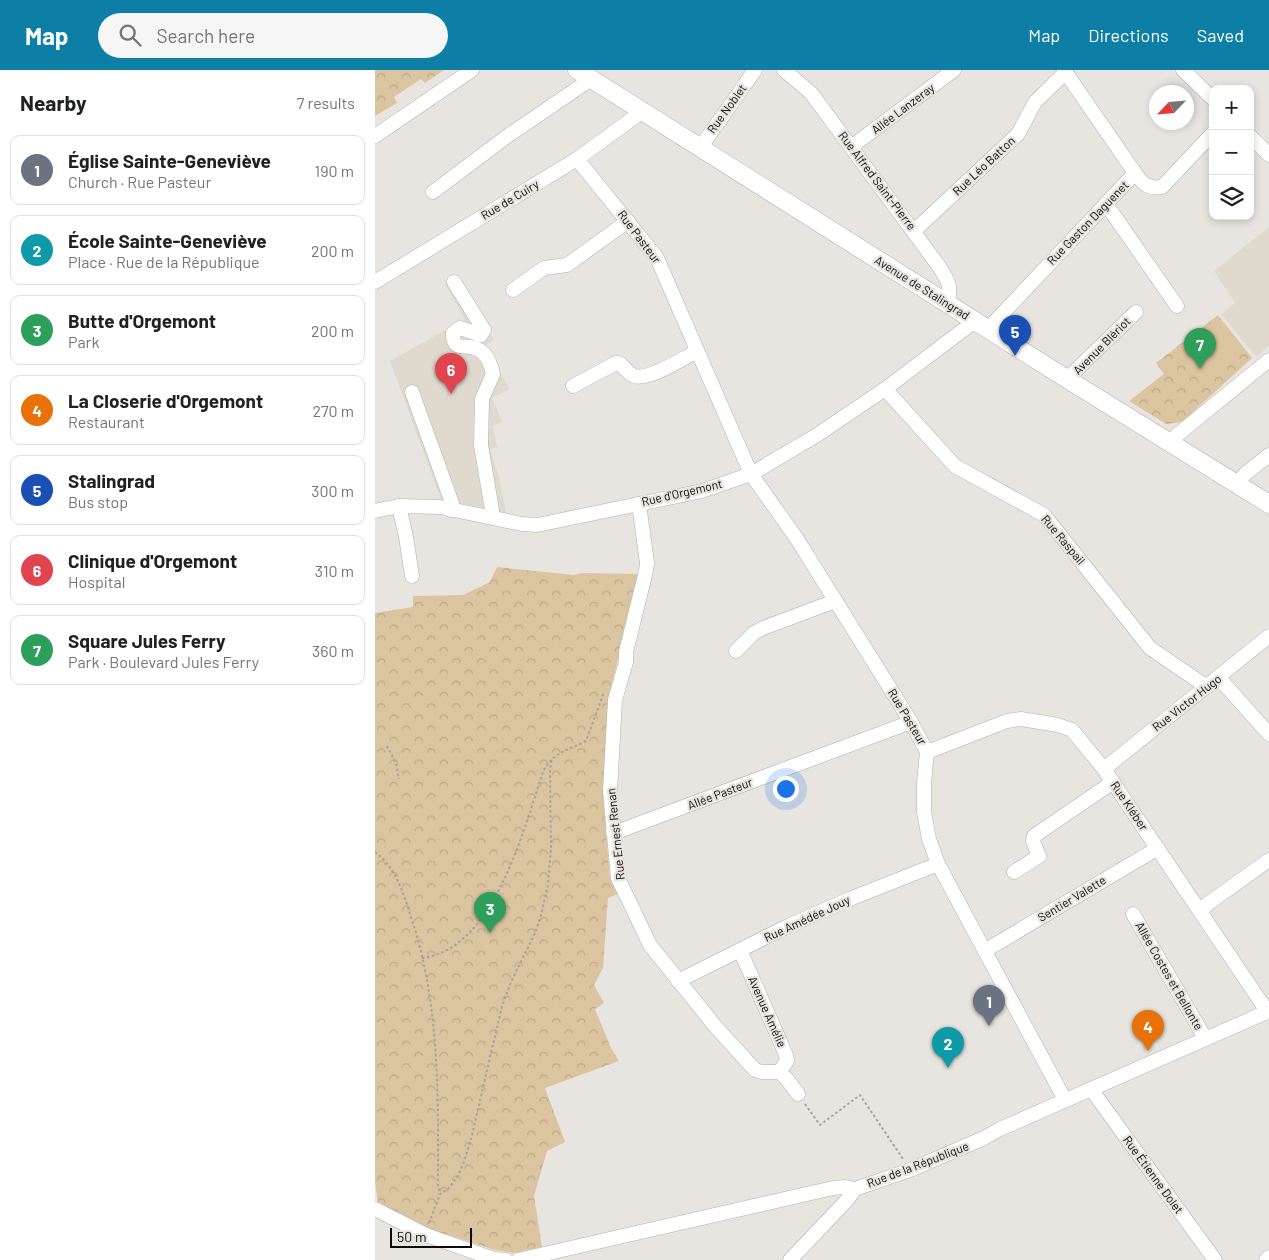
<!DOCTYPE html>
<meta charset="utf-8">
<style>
:root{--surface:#fff;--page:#f6f6f6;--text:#202124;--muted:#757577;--line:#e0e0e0;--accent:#0d7fa7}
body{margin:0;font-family:Barlow,sans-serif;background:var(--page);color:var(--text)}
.controls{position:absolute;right:15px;top:15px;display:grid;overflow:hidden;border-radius:10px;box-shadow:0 2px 8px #0003}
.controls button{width:45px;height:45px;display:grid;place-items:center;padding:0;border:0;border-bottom:1px solid var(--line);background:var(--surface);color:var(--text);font:25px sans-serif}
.compass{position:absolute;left:774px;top:15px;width:45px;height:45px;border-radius:50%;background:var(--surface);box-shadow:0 2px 8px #0003;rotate:244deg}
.scale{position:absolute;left:15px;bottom:12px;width:82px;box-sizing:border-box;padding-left:5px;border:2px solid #0c0b09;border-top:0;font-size:14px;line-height:18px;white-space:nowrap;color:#0c0b09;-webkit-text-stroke:4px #e8e4df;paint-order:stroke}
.you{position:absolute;left:410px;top:718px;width:18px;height:18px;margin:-12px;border:4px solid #fff;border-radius:50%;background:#1a73e8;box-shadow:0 0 0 8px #1a73e833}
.badge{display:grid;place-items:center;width:32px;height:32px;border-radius:50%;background:var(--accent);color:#fff;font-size:16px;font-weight:700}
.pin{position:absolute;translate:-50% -41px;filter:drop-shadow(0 1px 2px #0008)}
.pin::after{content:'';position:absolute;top:26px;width:18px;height:15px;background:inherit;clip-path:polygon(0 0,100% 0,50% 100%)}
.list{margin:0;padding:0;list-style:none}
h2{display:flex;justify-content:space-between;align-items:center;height:65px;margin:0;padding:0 20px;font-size:21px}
h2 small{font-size:16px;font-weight:400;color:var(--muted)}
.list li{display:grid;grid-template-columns:32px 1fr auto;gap:15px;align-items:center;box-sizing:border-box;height:70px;margin:0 10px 10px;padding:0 10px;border:1px solid var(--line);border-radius:10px}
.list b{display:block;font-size:19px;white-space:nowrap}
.list p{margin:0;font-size:16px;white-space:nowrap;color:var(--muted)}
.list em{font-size:16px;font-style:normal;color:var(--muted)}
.icon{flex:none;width:28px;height:28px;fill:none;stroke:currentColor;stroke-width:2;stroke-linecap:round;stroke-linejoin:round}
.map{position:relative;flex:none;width:894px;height:1190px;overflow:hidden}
header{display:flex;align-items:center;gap:30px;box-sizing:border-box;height:70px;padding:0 25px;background:var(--accent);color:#fff}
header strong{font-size:24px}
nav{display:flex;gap:28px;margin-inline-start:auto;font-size:18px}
.search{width:350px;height:45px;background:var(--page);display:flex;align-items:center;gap:12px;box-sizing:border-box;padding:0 18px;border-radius:28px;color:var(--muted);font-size:19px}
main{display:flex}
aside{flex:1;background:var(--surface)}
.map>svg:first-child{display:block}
</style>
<header>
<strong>Map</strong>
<div class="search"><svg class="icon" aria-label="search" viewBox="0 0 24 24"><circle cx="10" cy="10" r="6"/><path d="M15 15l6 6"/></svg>Search here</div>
<nav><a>Map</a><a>Directions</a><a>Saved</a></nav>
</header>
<main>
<aside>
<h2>Nearby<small>7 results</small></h2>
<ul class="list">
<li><span class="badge" style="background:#6b7280">1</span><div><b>Église Sainte-Geneviève</b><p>Church · Rue Pasteur</p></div><em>190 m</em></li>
<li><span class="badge" style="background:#0f9aa8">2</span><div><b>École Sainte-Geneviève</b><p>Place · Rue de la République</p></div><em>200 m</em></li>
<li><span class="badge" style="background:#2e9e5b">3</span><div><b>Butte d'Orgemont</b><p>Park</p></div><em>200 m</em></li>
<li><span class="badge" style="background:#e8710a">4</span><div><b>La Closerie d'Orgemont</b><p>Restaurant</p></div><em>270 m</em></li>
<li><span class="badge" style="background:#1a4fb4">5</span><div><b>Stalingrad</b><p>Bus stop</p></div><em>300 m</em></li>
<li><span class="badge" style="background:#e0444e">6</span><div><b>Clinique d'Orgemont</b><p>Hospital</p></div><em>310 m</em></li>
<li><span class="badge" style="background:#2e9e5b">7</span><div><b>Square Jules Ferry</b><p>Park · Boulevard Jules Ferry</p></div><em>360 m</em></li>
</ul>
</aside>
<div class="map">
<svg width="894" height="1190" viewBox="0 0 894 1190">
<defs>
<pattern id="forest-crowns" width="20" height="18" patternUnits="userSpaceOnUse" patternTransform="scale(1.25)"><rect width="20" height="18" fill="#dbc5a0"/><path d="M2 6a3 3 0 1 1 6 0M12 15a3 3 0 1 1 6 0" fill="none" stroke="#bba888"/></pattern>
</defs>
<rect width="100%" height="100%" fill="#e8e4df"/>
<g fill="#e0d9cd">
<path d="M894 157V276L881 287 846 244 860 233 839 201Z"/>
<path d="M80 207 119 270 111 275 134 319 117 328 127 352 118 356 122 377 115 379 124 407 131 443 90 434 67 432 15 291 90 249 70 214Z"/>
</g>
<g fill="url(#forest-crowns)">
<path d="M0 0H69L50 13 46 9 19 27 22 33 0 46Z"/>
<path d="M843 245 877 288 807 352 791 354 754 331 789 304 781 293Z"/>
<path d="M122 497 199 505 207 503 264 504 234 626 228 725 235 809 243 824 233 828 228 898 219 915 229 933 220 939 236 978 244 991 170 1018 190 1072 172 1081 159 1126 167 1177 139 1183 120 1180 46 1156 3 1134 0 1112V543L38 537V526L88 525 115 512Z"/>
</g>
<path fill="#dbc5a0" d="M843 248 866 280 825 311 801 279Z"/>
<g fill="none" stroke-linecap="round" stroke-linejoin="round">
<g stroke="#b3b0ab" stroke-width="15">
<g id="minor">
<path d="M409 0 436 23 563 195C572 209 578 216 572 233"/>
<path d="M689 0 760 103"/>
<path d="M808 0 838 29"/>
<path d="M0 66 97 0"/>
<path d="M875 66 894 85"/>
<path d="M476 77 579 0"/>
<path d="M325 78 380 0"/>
<path d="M202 89 282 188 376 404 422 469 536 652 552 682 549 713V742L554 769 563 794 690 1030"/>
<path d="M58 122 131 67 216 9"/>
<path d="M731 134 802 236"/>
<path d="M539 161 643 64 660 32 690 3"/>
<path d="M0 212 202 89 261 46 265 40"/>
<path d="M79 212 109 260 106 265 85 258 78 263C78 282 88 274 100 278 112 282 116 294 118 304L107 329 106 375 117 440 116 447"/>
<path d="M138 220 169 198 192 195 253 151"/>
<path d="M613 259 760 103C768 114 773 119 787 117L838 63"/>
<path d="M692 309 761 242"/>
<path d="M198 316 241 293H244C249 297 253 303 259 306 274 311 308 288 322 281"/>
<path d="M510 319 580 396 669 445 775 578 832 617"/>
<path d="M37 322 77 433 76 440"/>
<path d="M796 374 801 366 894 290"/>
<path d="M862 415 870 404 894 385"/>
<path d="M264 434 272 493 271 501 251 582V592L240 630 235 721 243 808 275 875 340 956 380 1000 387 1002H404L411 1008 423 1024"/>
<path d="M24 436 31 467 37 506"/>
<path d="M0 441 24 436 65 437 147 454 162 455 327 421 376 404 442 365 510 319 600 251"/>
<path d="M361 581 379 563 388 558 460 531"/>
<path d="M844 608 894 664"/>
<path d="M552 682 632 651 646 649 683 655 697 660 729 699 892 941"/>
<path d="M729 699 894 566"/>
<path d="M238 762 244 761 536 652"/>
<path d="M639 802 664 786 658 771 659 766 738 712"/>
<path d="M826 842 831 835 894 790"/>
<path d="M758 844 830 968"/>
<path d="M365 880 411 985 412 991 404 1002"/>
<path d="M611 880 783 778"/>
<path d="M303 911 413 856 477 828 563 794"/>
<path d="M716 1019 840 1190"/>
<path d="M0 1139 51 1165 119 1189 131 1190"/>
<path d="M143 1190 458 1118 470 1117 480 1119 535 1100 609 1068 625 1059 894 941"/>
<path d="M415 1190 472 1130 480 1119"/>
<path d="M891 1190 894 1187"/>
</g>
</g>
<g stroke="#b3b0ab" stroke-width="19">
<path id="major" d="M202 0 692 309 894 434"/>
</g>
<g stroke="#a5a29e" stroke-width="2" stroke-dasharray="2.5 2.5" stroke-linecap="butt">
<path d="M12 676 21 693 24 709"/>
<path d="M0 782C21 798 28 822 36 847 65 934 63 1025 63 1115L65 1123"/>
<path d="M47 888C119 880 149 758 168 702 179 681 192 681 211 671L229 622"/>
<path d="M430 1034 445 1055 485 1025 528 1089"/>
<path d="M54 1153 65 1124 73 1119 83 1106 89 1092 97 1065 127 936 136 912 160 863 166 845 173 815 176 779 175 699 177 688"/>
</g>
<use href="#minor" stroke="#fff" stroke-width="14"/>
<use href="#major" stroke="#fff" stroke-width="18"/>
</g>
<g text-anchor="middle" stroke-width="4.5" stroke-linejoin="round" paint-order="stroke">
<g font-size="12" fill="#0c0b09" stroke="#e8e4df">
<text transform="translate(352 39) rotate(-54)" y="4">Rue Noblet</text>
<text transform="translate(528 39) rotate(-37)" y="4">Allée Lanzeray</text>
<text transform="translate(609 96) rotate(-43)" y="4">Rue Léo Batton</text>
<text transform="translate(502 111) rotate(53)" y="4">Rue Alfred Saint-Pierre</text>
<text transform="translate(135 130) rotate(-31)" y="4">Rue de Cuiry</text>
<text transform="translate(713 153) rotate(-46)" y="4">Rue Gaston Daguenet</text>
<text transform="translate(264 167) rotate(53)" y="4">Rue Pasteur</text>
<text transform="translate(547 218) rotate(32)" y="4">Avenue de Stalingrad</text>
<text transform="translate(727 276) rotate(-45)" y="4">Avenue Blériot</text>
<text transform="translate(307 423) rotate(-13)" y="4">Rue d'Orgemont</text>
<text transform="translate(688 470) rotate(50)" y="4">Rue Raspail</text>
<text transform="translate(812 633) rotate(-38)" y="4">Rue Victor Hugo</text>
<text transform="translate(532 647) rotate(59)" y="4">Rue Pasteur</text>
<text transform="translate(345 724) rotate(-21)" y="4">Allée Pasteur</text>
<text transform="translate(754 736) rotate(56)" y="4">Rue Kléber</text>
<text transform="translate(241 764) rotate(-96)" y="4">Rue Ernest Renan</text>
<text transform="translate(697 829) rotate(-31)" y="4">Sentier Valette</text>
<text transform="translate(432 849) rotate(-25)" y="4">Rue Amédée Jouy</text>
<text transform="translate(794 906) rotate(60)" y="4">Allée Costes et Bellonte</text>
<text transform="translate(392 942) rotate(66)" y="4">Avenue Amélie</text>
<text transform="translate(543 1095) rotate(-21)" y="4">Rue de la République</text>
<text transform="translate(778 1105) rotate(54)" y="4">Rue Étienne Dolet</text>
</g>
</g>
</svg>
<div class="controls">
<button>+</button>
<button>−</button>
<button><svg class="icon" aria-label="layers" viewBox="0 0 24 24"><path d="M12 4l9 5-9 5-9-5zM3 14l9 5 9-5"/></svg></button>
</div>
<svg class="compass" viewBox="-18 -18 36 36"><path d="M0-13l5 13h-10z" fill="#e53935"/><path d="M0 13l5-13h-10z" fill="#757577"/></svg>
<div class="scale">50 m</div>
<div class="you"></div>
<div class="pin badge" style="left:614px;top:956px;background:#6b7280">1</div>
<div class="pin badge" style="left:573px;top:998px;background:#0f9aa8">2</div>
<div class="pin badge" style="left:115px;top:863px;background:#2e9e5b">3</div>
<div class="pin badge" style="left:773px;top:981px;background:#e8710a">4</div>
<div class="pin badge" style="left:640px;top:286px;background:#1a4fb4">5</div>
<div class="pin badge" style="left:76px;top:324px;background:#e0444e">6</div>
<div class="pin badge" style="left:825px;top:299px;background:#2e9e5b">7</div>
</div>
</main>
